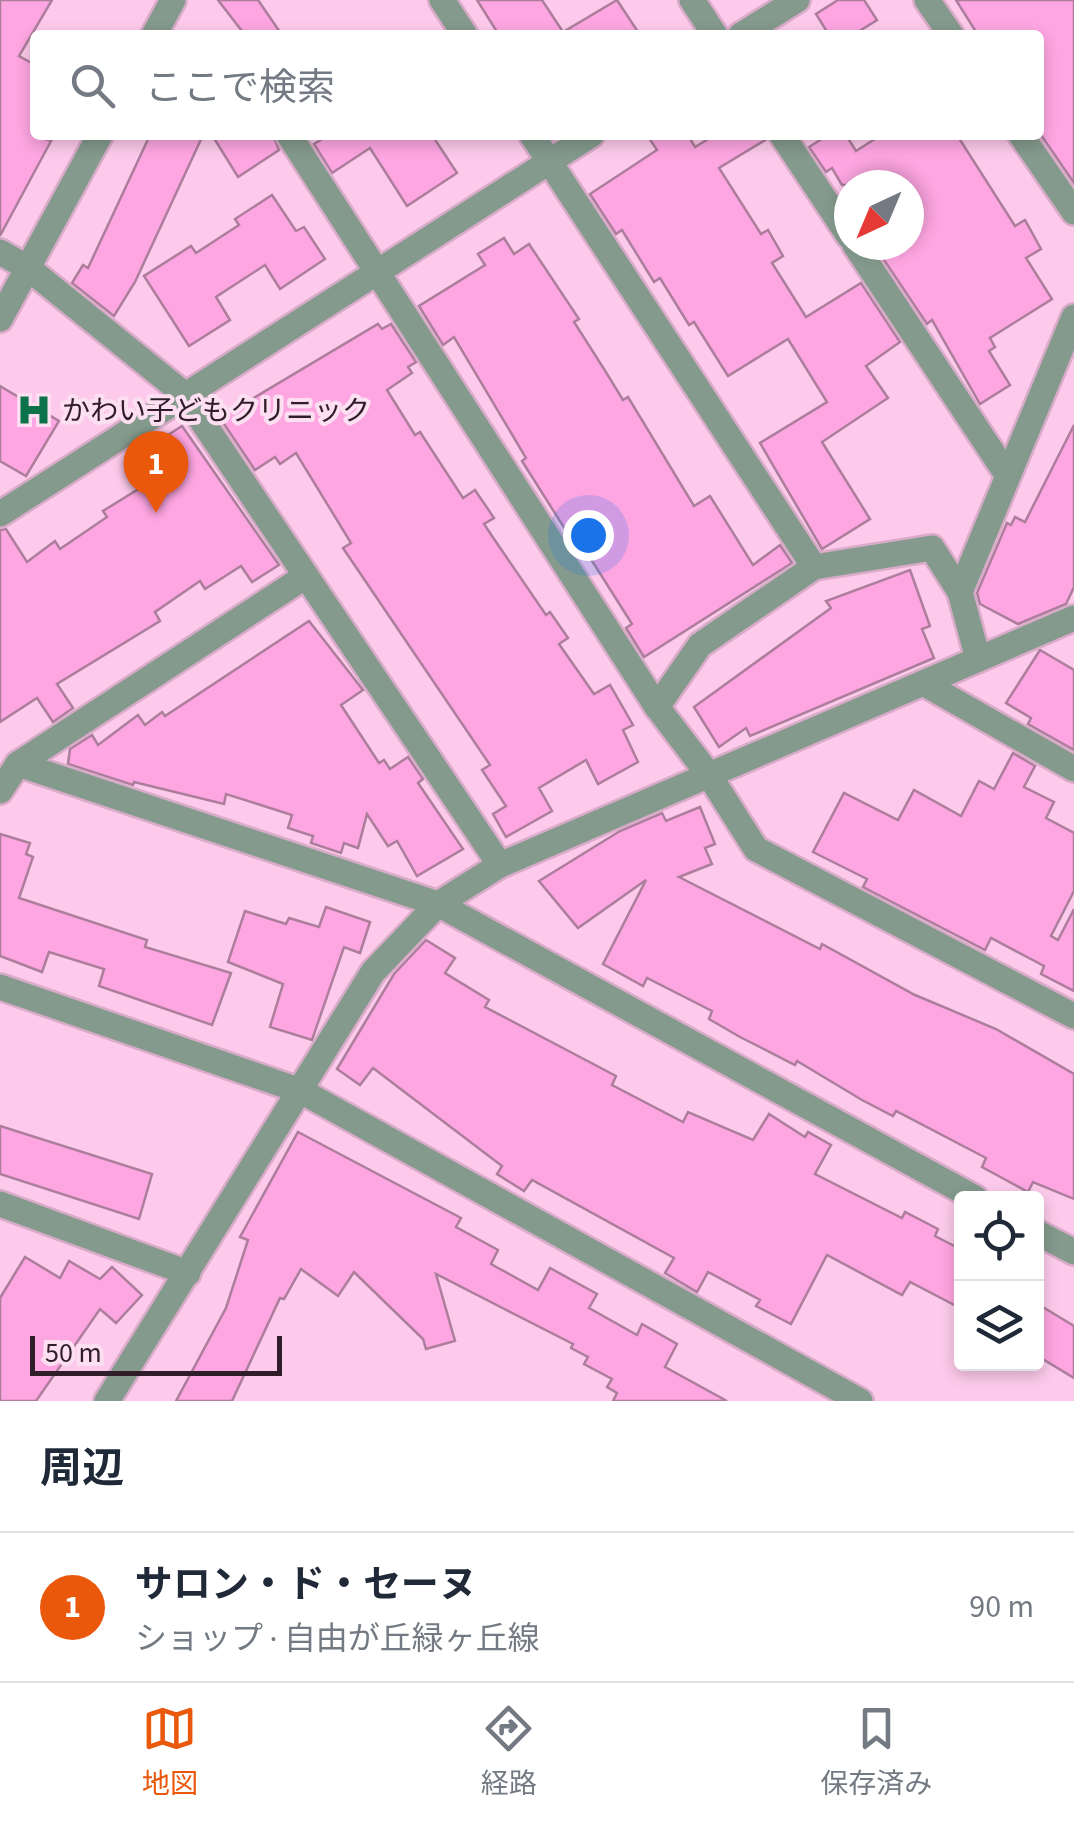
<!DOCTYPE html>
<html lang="ja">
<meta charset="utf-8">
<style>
:root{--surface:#fff;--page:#f6f6f7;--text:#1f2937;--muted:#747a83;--line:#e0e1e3;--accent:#ea580c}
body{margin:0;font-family:"Source Sans 3","Noto Sans JP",sans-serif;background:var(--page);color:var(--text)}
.controls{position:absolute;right:30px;bottom:30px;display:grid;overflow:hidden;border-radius:10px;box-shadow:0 5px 15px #0003}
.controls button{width:90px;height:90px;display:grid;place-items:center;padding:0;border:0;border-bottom:2px solid var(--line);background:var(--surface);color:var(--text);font:50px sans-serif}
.compass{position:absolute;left:834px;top:170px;width:90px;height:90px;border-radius:50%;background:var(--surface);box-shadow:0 5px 15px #0003;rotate:224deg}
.scale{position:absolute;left:30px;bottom:25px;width:252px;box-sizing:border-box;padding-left:10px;border:5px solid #2f1d29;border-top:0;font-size:28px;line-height:35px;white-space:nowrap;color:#2f1d29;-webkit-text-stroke:8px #fddff2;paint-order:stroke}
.you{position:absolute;left:588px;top:535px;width:35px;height:35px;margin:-25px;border:8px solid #fff;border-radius:50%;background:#1a73e8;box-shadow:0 0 0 15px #1a73e833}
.badge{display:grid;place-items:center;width:65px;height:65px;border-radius:50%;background:var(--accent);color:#fff;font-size:32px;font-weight:700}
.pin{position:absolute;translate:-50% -82px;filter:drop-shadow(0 2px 5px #0008)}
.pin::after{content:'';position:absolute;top:52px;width:35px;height:30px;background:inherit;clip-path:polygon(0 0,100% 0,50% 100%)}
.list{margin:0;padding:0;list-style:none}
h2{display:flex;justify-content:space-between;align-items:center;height:130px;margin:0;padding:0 40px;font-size:42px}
h2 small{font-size:32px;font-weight:400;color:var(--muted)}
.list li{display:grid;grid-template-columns:65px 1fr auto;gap:30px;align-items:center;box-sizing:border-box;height:150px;padding:0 40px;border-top:2px solid var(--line)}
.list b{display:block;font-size:38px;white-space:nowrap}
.list p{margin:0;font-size:32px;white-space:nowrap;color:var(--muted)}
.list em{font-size:32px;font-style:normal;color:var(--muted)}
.icon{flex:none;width:55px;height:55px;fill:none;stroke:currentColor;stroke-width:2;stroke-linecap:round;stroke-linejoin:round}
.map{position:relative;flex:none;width:1074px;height:1401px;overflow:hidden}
.search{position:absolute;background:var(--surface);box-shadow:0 5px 15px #0003;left:30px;right:30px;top:30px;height:110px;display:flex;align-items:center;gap:25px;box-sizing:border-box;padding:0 35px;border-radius:10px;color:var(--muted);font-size:38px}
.sheet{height:280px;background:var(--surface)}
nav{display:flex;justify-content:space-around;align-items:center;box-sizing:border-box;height:140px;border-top:2px solid var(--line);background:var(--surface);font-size:28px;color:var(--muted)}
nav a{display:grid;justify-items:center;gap:5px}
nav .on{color:var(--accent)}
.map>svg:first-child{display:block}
</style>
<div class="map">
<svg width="1074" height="1401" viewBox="0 0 1074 1401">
<rect width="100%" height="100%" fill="#fdcaeb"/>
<g fill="#fea6e2" stroke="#ac7e9c" stroke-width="2.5">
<path d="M0 0H52L19 56 35 65V135L51 141 0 236Z"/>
<path d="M218 0H258L282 35H245Z"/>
<path d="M477 0H542L563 32 617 0 640 35H499Z"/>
<path d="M838 0H864L877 20 853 35H829L816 14Z"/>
<path d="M956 0H1074V183L1039 132V35H978Z"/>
<path d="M150 135H203L135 282 114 316 72 283 83 265 88 268Z"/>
<path d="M212 135H273L279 150 238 177Z"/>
<path d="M329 135H432L457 173 407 206 370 148 332 173 314 144Z"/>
<path d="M647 135H688L695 147 715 135H766L767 139 719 168 761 234 768 230 783 256 772 263 806 317 861 283 900 342 866 366 888 398 822 442 870 519 822 549 760 443 827 402 788 339 728 376 694 322 689 325 660 278 654 282 622 230 616 234 590 194 657 150Z"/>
<path d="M828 135H846L856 151 881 135H957L1015 226 1025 220 1041 249 1026 258 1052 299 990 338 995 347 989 351 1010 385 980 404 932 320 927 324 874 245H909V185H842L832 168 826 172 809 147Z"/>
<path d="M272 195 296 231 304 227 325 259 280 289 265 265 216 297 230 320 189 346 144 276 191 246 196 253 239 225 235 219Z"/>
<path d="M504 238 514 254 529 244 579 319 574 322 604 369 623 400 628 397 694 506 710 496 753 565 780 545 792 563 644 657 626 628 632 624 582 545 577 548 522 461 526 458 454 337 443 345 419 306 485 265 478 254Z"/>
<path d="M378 324 382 329 391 324 416 362 408 367 412 373 387 390 415 435 420 432 463 498 475 490 494 518 484 524 492 536 546 615 550 612 568 638 559 644 594 694 610 685 633 725 623 730 638 762 598 784 586 760 539 788 552 811 506 837 493 814 506 806 482 770 490 765 343 548 351 543 296 453 280 464 275 457 255 470 220 418Z"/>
<path d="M0 386 59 421 26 476 0 461Z"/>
<path d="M1074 425V587L1066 604 1018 624 980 604 977 593 1007 523 1011 525 1015 517 1025 522Z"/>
<path d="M182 426 279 565 252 582 241 566 205 589 200 581 155 612 160 621 57 684 73 708 53 722 37 698 0 722V530L6 529 27 562 55 541 60 549 107 517 103 511 140 488 128 470 161 448 157 442Z"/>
<path d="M910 570 930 626 922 629 934 658 750 736 746 728 719 747 694 707 831 608 826 601Z"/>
<path d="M309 621 363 690 341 705 379 763 384 760 390 769 408 757 423 779 418 783 463 849 417 876 397 841 388 846 367 814 358 848 344 843 341 853 311 843 313 836 288 828 292 815 226 794 224 804 134 782 133 785 68 764 70 749 92 735 98 745 138 715 145 725 162 712 165 716Z"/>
<path d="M1040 650 1074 670V750L1028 724 1031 718 1006 703Z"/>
<path d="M1013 753 1035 766 1024 787 1054 802 1046 818 1074 833V891L1051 936 1058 940 1074 909V991L1041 974 1044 966 991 938 985 950 863 887 867 879 813 852 844 793 898 820 914 790 961 816 979 781 994 789Z"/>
<path d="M700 807 715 844 705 848 712 864 679 877 820 949 822 944 915 995 996 1029 1074 1074V1199L1033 1182 1028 1192 982 1167 986 1158 896 1111 893 1116 862 1100 797 1061 795 1065 740 1037 709 1019 712 1011 647 978 643 986 603 964 646 880 578 928 539 881 620 831 662 813 666 821Z"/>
<path d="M0 834 30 843 26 854 33 857 19 898 147 940 145 947 231 973 212 1025 99 986 104 969 49 952 42 972 0 956Z"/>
<path d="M326 907 370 922 360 953 344 947 312 1040 270 1027 283 984 228 962 245 911 286 924 289 918 319 927Z"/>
<path d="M426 940 455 958 445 973 489 1000 485 1007 616 1076 612 1085 683 1122 688 1112 753 1140 769 1114 805 1137 808 1132 831 1145 815 1174 902 1218 905 1212 938 1229 935 1236 962 1250V1309L910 1282 902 1295 827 1255 791 1324 756 1306 760 1300 708 1272 697 1292 665 1273 674 1258 532 1180 524 1191 497 1174 502 1166 373 1068 360 1085 337 1069 394 974Z"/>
<path d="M0 1126 152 1174 139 1219 0 1174Z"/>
<path d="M298 1132 461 1218 456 1227 498 1250 491 1264 538 1290 550 1268 597 1294 589 1308 637 1335 642 1324 677 1344 665 1367 727 1401H613L617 1393 607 1387 612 1379 584 1364 588 1357 571 1348 573 1344 436 1274 455 1341 426 1349 423 1339 354 1272 338 1296 301 1269 284 1299 280 1298 232 1401H176L226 1308 248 1240 240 1237Z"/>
<path d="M25 1257 60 1278 69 1261 100 1279 112 1267 142 1295 116 1323 100 1309 36 1401H0V1298Z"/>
<path d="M1036 1303 1074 1326V1378L1036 1355Z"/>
</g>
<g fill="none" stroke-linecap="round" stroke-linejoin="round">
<g stroke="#d8abc8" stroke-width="30">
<g id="minor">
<path d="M442 0 465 35"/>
<path d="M692 0 715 35"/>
<path d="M927 0 951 35"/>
<path d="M289 135 657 707 709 775 756 849 1074 1016"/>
<path d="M532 135 814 567"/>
<path d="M782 135 849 236"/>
<path d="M1021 135 1074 212"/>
<path d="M855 245 1006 473"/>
<path d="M0 252 28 268 184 394 500 865 438 904 373 972 107 1401"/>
<path d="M978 659 960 592 1074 317"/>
<path d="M923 683 1074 769"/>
<path d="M657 707 700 645 814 567 932 548 960 592"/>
<path d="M18 764 438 904 975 1198"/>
<path d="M0 791 18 764 306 576"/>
<path d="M500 865 1074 618"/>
<path d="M0 1204 188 1273"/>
<path d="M1036 1232 1074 1252"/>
</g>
</g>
<g stroke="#d8abc8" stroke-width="30">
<g id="tertiary">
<path d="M154 35 173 0"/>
<path d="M741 35 797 0"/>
<path d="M0 319 100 135"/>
<path d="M0 514 591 135"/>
<path d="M0 987 301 1091 860 1401"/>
</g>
</g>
<use href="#minor" stroke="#849a8d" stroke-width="25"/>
<use href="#tertiary" stroke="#849a8d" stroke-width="25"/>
</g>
<defs>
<g id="hospital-bare" transform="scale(2.7)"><path d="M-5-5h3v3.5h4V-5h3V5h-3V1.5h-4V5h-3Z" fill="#0b724a" stroke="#fddff2" stroke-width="2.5" paint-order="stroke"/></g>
</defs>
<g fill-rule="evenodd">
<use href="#hospital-bare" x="34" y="410"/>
</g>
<g text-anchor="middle" stroke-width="8" stroke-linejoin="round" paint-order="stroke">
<g font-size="28" fill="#2f1d29" stroke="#fddff2" text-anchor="start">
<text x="62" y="420">かわい子どもクリニック</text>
</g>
</g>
</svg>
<div class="controls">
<button><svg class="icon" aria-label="locate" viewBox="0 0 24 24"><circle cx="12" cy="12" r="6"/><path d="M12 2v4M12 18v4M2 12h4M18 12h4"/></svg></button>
<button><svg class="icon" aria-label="layers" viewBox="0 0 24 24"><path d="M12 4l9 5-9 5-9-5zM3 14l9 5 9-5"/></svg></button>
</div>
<svg class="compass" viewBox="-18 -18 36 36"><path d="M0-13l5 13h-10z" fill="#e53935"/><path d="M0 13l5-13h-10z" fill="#747a83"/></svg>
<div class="scale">50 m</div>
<div class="you"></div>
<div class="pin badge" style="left:156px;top:513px">1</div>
<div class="search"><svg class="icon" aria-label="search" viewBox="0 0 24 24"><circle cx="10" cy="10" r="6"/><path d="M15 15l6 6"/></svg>ここで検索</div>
</div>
<section class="sheet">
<h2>周辺<small></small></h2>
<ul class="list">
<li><span class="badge">1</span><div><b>サロン・ド・セーヌ</b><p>ショップ · 自由が丘緑ヶ丘線</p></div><em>90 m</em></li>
</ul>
</section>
<nav>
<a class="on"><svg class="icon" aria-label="map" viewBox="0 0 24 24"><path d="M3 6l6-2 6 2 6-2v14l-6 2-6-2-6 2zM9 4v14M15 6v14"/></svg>地図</a>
<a><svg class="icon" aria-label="directions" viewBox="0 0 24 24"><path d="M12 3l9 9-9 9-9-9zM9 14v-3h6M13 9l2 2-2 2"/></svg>経路</a>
<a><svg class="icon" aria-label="saved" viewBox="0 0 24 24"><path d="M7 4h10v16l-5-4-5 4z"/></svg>保存済み</a>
</nav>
